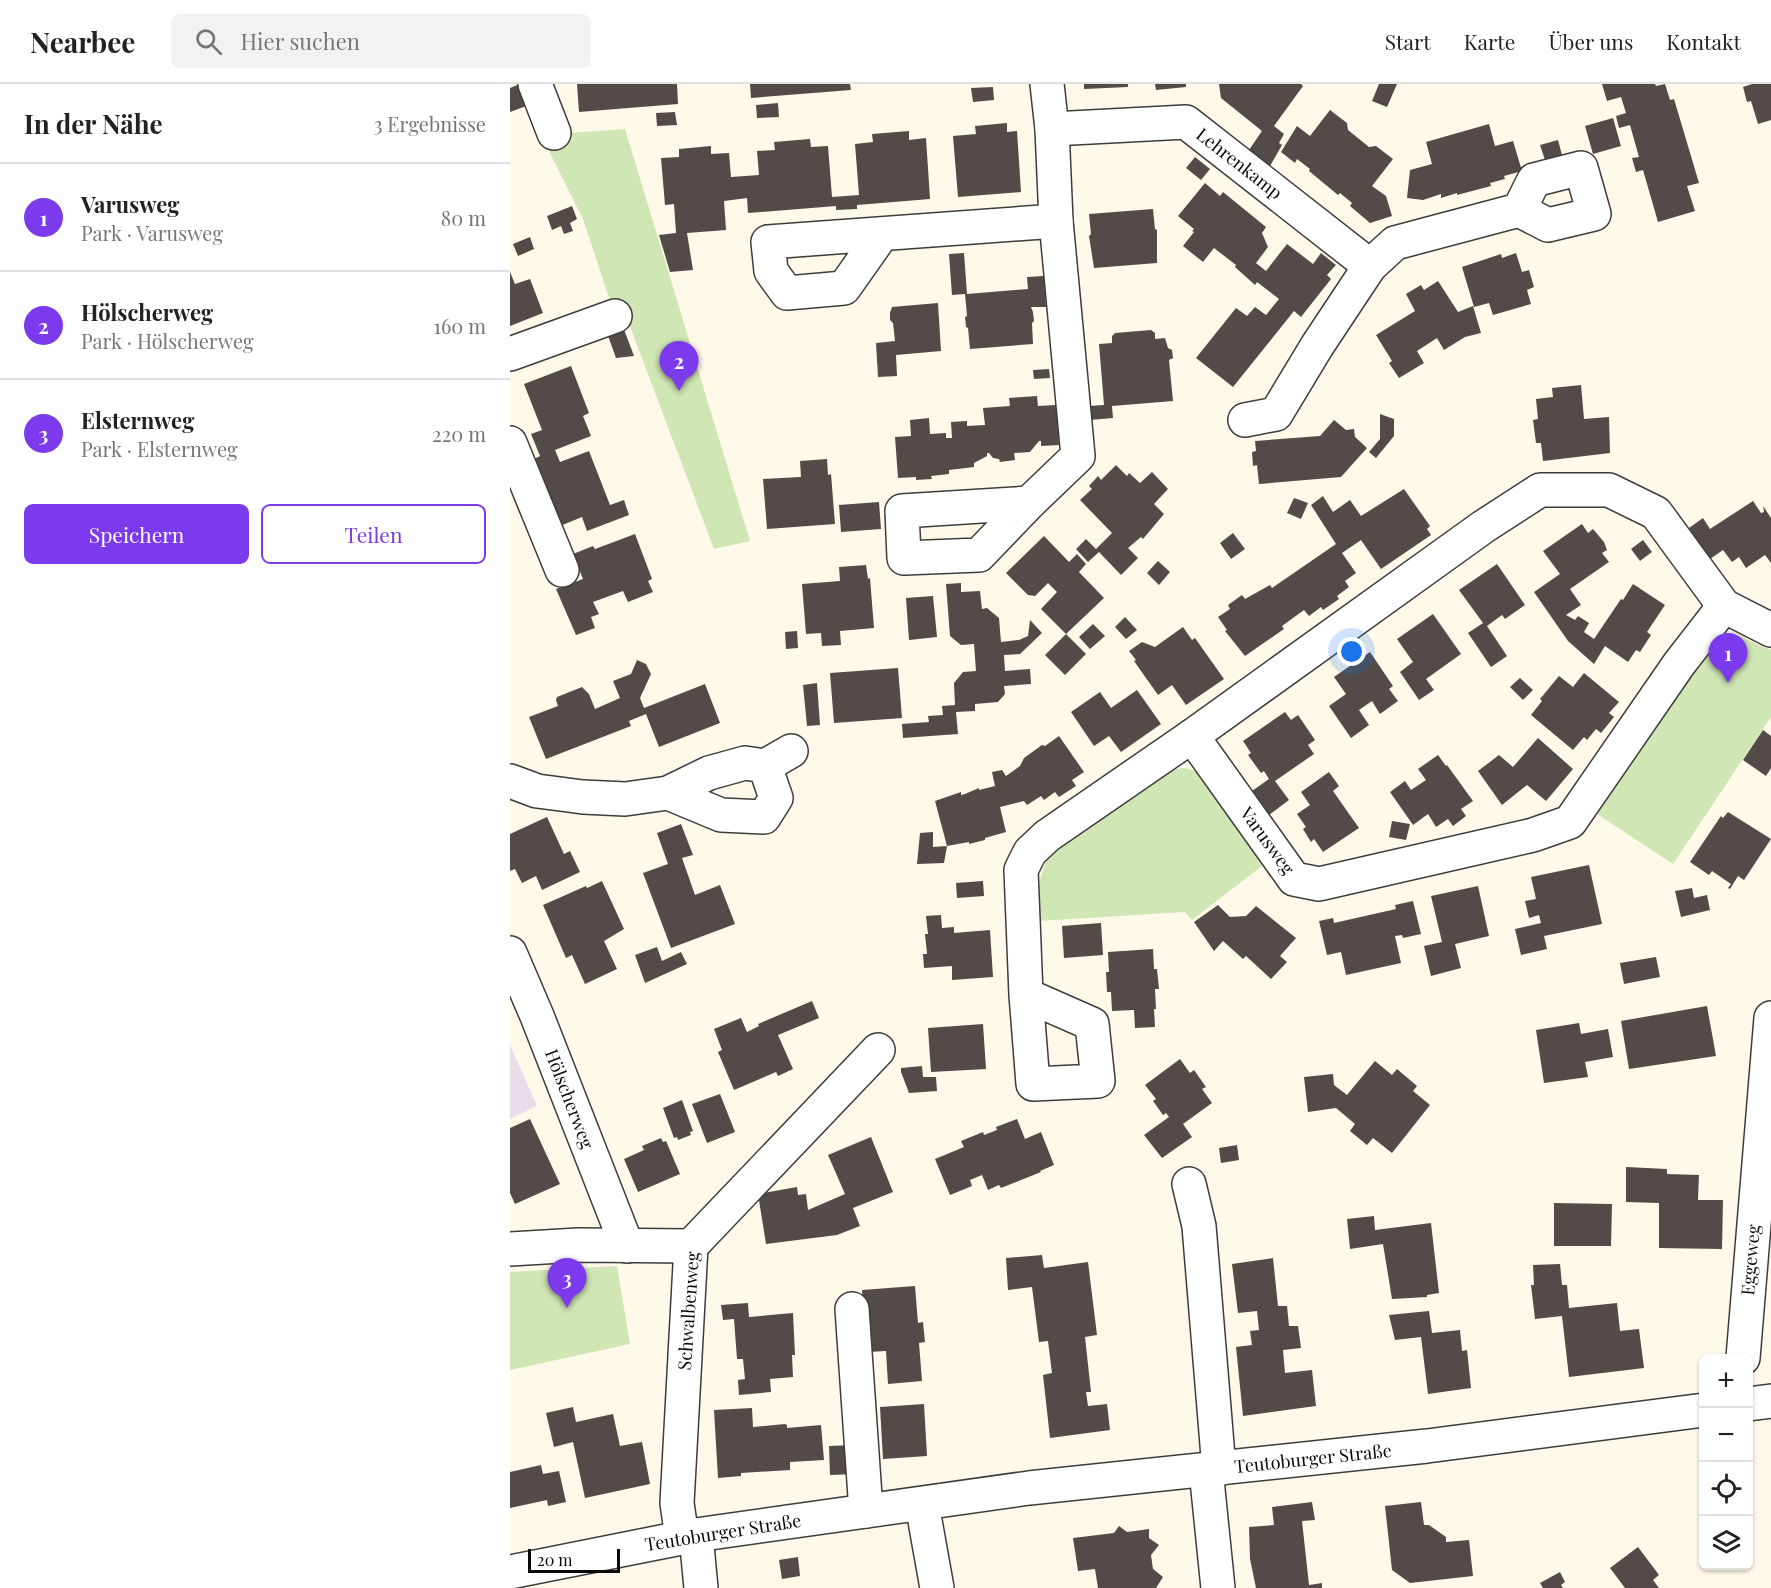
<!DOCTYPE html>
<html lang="de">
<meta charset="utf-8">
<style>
:root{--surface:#fff;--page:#f2f2f2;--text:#222;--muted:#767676;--line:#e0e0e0;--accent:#7c3aed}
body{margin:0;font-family:"Playfair Display",serif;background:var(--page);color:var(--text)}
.controls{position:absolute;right:18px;bottom:18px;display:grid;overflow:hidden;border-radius:9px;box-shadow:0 2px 4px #0004}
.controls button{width:54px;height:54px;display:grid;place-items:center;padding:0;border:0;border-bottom:2px solid var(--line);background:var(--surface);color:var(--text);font:30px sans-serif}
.scale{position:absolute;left:18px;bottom:15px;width:92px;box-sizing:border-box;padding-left:6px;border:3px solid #0a0a0a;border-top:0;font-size:16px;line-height:21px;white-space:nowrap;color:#0a0a0a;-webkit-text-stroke:4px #fff;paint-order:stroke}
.you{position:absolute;left:842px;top:568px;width:21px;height:21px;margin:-15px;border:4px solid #fff;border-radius:50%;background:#1a73e8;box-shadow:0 0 0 9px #1a73e833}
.badge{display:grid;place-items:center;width:39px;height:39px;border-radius:50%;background:var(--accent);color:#fff;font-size:20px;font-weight:700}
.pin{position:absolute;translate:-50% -50px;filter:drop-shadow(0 2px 3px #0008)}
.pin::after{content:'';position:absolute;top:32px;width:21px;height:18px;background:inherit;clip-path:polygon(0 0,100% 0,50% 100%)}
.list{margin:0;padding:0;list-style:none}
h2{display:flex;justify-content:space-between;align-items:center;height:78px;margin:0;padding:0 24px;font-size:26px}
h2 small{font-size:20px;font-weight:400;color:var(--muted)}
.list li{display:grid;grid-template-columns:39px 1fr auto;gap:18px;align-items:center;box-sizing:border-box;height:108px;padding:0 24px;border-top:2px solid var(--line)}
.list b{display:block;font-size:22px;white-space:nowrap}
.list p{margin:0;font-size:20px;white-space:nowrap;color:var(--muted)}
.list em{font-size:20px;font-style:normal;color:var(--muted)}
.actions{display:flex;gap:12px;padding:18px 24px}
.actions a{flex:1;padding:14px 0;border:2px solid var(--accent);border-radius:9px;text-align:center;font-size:21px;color:var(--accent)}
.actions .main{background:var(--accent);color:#fff}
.icon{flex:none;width:33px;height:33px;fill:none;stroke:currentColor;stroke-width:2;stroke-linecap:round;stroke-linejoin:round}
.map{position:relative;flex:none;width:1261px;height:1504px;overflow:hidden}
header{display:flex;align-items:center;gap:36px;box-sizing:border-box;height:84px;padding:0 30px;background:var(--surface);border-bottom:2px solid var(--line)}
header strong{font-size:28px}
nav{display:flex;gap:33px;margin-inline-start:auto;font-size:21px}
.search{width:420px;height:54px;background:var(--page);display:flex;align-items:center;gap:15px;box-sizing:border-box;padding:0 21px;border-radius:9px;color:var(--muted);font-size:22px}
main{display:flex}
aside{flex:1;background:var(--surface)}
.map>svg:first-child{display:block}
</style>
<header>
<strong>Nearbee</strong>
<div class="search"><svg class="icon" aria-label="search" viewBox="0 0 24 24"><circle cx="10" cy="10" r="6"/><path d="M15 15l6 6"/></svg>Hier suchen</div>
<nav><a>Start</a><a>Karte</a><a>Über uns</a><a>Kontakt</a></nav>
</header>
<main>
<aside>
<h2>In der Nähe<small>3 Ergebnisse</small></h2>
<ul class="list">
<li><span class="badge">1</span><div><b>Varusweg</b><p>Park · Varusweg</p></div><em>80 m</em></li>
<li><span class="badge">2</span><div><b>Hölscherweg</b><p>Park · Hölscherweg</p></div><em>160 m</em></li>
<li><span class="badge">3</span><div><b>Elsternweg</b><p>Park · Elsternweg</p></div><em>220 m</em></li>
</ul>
<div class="actions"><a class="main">Speichern</a><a>Teilen</a></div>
</aside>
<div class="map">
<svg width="1261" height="1504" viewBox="0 0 1261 1504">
<rect width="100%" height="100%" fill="#fef9e8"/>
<path fill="#e8dee9" d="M0 961 27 1022 0 1035Z"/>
<g fill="#d0e6b4">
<path d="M115 45 240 457 204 465 118 237 105 232 73 135 31 51Z"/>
<path d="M1218 553H1231L1261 566V633L1163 780 1087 730 1195 568 1205 559Z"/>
<path d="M673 684 683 686 694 694 752 782 682 836 675 828 528 837C529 812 526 794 540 772L662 686Z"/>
<path d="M107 1182 120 1260 0 1286V1188Z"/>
</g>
<g fill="#524b47">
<path d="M10 0 19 21 0 28V4Z"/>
<path d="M67 0H167L168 20 69 28Z"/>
<path d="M240 0H340L341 6 241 14Z"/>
<path d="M574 0H618V3L574 5Z"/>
<path d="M645 0H676V3L646 6Z"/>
<path d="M709 0H791L793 2 764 42 774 50 769 59 772 61 760 82 739 66 752 47 711 14Z"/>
<path d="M869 0H887L877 23 862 17Z"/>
<path d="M1092 0H1145L1146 2 1155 0 1160 16 1164 15 1189 99 1177 102 1185 127 1148 138 1133 86 1126 88 1122 74 1129 73 1120 41 1109 44 1106 32 1116 29 1111 13 1097 17Z"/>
<path d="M1242 0H1261V36L1248 40 1241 17 1237 18 1233 3Z"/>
<path d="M483 3 484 16 463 18 461 4Z"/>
<path d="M268 19 269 33 247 34 246 21Z"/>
<path d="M820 26 837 39 838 46 859 63 866 62 883 75 862 102 876 112 882 132 860 139 840 122 842 119 830 109 828 111 799 87 800 85 787 75 785 79 771 68 787 42 800 52Z"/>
<path d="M165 28 167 41 147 42 146 29Z"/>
<path d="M1103 34 1111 62 1083 70 1075 42Z"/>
<path d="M497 39V48L507 47 511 108 448 113 443 52 466 50 465 42Z"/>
<path d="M979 40 985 62 1003 57 1012 87 994 92 995 95 980 99 981 102 947 111V109L931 114V110L913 116 897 114 900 86 922 80 916 58Z"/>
<path d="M399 47V56L416 54 420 115 347 121V125L326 126V122L238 129 237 114 214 117 216 146 177 149 183 186 160 188 149 151 166 149 164 120 155 121 151 74 169 73V65L201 62V70L219 69 221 93 249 91 247 67 265 66 264 58 300 55 301 63 318 62 322 113 349 111 345 60 363 58 362 50Z"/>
<path d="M1048 56 1052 71 1035 76 1030 61Z"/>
<path d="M685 73 700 85 691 96 676 84Z"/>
<path d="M695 99 710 112 713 108 756 143 752 149 758 163 746 179 756 187 777 160 803 180 811 169 826 181 817 191 821 195 791 233 784 227 723 303 686 274 726 224 737 232 745 223 756 231 769 215 747 198 745 201 725 183 726 181 704 164 693 178 673 162 684 148 682 147 684 145 668 132Z"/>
<path d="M62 122 67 135 60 139 63 147 54 150 51 142 42 146 37 132Z"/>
<path d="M643 125 645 145 647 146V179L584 184 579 152 581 150 579 130Z"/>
<path d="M20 153 24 165 8 172 3 160Z"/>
<path d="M454 169 457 210 518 205 517 193 534 192 536 223H521L523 228 524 237 522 239 523 260 460 265 458 244 456 243 455 233 457 232 455 210 442 211 439 170Z"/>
<path d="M1006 169 1012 188 1019 186 1024 203 1017 206 1021 220 983 231 979 219 964 223 952 183 991 170 992 174Z"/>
<path d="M0 188 5 200 20 195 33 229 0 242Z"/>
<path d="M928 197 948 228 963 222 971 249 955 253 934 266 927 254 907 267 914 279 889 294 879 279 882 277 866 251 905 227 896 210 911 201 914 206Z"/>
<path d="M428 219 431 267 386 271 387 292 368 293 366 259 385 257 383 239 380 236V229L382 223Z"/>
<path d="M113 243 124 272 106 274 97 249Z"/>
<path d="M641 246 645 249V255L655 254 658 264 662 266 663 274 659 276 663 317 602 322 603 334 580 336 579 322 594 321 589 260 602 259V252L605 249Z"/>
<path d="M61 282 79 329 73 332 81 352 45 366 50 378 79 367 100 421 114 416 119 431 77 447 72 433 50 442 24 375 30 372 21 350 32 346 14 300Z"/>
<path d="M539 285 540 294 524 295 523 286Z"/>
<path d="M1071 301 1074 335 1099 333 1100 369 1033 377 1031 359H1026L1023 336 1028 335 1026 315 1043 313 1042 304Z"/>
<path d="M527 312 528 322 546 321 549 361 531 362V357H529L520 368 504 369 505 376 490 378 489 375 483 374 479 369H477V372L464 379V383L439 386V390L421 392 422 395 406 396V393L388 394 385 353 401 352 400 336 419 334 420 350 436 349V354H442L441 338 457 337V342L475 341 473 324 500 322 499 314Z"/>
<path d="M870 330 884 335V352L866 374 859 368 870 355Z"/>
<path d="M824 336 836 346 844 345 845 353 857 364 831 393 749 400 747 381 743 382 742 368 746 367 745 357 810 352Z"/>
<path d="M317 375 318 391 321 390 325 440 257 445 253 395 291 393 290 377Z"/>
<path d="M606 381 617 392 619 389 630 399 642 388 658 405 644 420 654 430 633 455 631 453 618 464 628 474 611 491 589 468 578 478 566 465 576 455 586 465 602 449 570 416 582 405 579 402 588 392 591 396Z"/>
<path d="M894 405 920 442 917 445 921 451 871 485 851 456 832 469 846 489 835 497 839 503 827 512 829 515 813 526 811 523 799 532 794 526 772 542 774 545 735 572 715 547 717 546 708 533 720 525 718 521 732 511 735 515 760 501 762 504 826 460 801 421 813 412 823 428 840 416 851 432Z"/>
<path d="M784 414 798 419 791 435 777 429Z"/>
<path d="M1243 417 1251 429 1254 428 1253 422 1261 434V479L1255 471 1236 484 1229 473 1222 478 1213 466 1200 475 1179 444 1193 434 1200 445Z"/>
<path d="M369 418 371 445 331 448 329 421Z"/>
<path d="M1072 440 1078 449 1083 445 1094 458 1097 466 1092 469 1099 478 1060 505 1071 521 1056 531 1065 536 1068 532 1079 539 1074 548 1084 555 1111 515 1113 516 1123 500 1155 521 1137 548 1141 551 1130 568 1126 566 1118 578 1095 562 1084 580 1058 557 1024 508 1050 490 1033 467Z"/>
<path d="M723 449 735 465 721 475 710 459Z"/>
<path d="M125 450 142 495 138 497 143 508 118 518 113 507 83 518 89 530 81 533 85 544 66 551 46 505 73 495 63 470 83 462 85 465Z"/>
<path d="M534 452 559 478 567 470 576 480 569 488 594 514 556 550 576 570 555 591 535 571 556 550 531 525 547 508 538 499 525 512 518 511 496 489Z"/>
<path d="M1133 456 1142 468 1130 477 1121 465Z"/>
<path d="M648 477 660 488 649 501 637 489Z"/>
<path d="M987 480 1015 521 995 535 992 531 977 542 997 572 981 583 958 549 973 539 949 506Z"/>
<path d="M356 481 358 495 360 494 364 544 330 547 331 561 312 562 311 549 296 550 292 500 330 497 329 483Z"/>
<path d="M451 499V508L470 507 472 525 477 524 489 534 491 558 509 556 518 552 520 536 532 549 510 570 494 571 495 587 520 585 521 600 494 602 495 610 488 618 465 620V627L446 628 448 650 393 654 392 640 419 638 418 632 433 631 432 622 445 621 444 599 453 588 466 587 464 560 451 561 440 552 436 500Z"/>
<path d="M423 512 427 553 399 556 396 514Z"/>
<path d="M923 530 951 570 916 595 924 606 909 616 890 588 903 578 887 555Z"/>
<path d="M615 533 627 546 616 555 605 543Z"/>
<path d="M583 540 595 552 580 565 569 553Z"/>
<path d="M673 543 682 556 685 554 714 595 676 621 662 601 648 611 624 577 626 576 619 567 632 558 645 563Z"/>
<path d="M287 547 288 564 276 565 275 548Z"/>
<path d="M860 568 883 602 879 605 888 617 870 630 862 617 849 626 859 641 841 654 819 622 836 610 824 593Z"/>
<path d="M127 576 136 580 141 590 130 614 134 624 195 600 210 639 149 663 136 630 119 637 121 642 36 675 19 633 48 622 46 616 47 613 72 603 79 610 85 625 110 614 103 597 121 590Z"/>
<path d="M388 584 392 634 324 639 320 589Z"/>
<path d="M1074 589 1109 618 1099 629 1104 633 1091 649 1086 645 1077 656 1074 653 1063 666 1021 631 1032 617 1030 615 1049 592 1063 603Z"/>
<path d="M1010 594 1023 606 1013 616 1000 603Z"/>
<path d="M307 599 310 641 297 642 293 601Z"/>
<path d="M627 606 651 640 611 668 599 652 584 662 561 628 590 608 601 624Z"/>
<path d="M775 628 781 636 788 631 805 656 798 661 804 670 765 697 779 716 759 731 742 707 759 695 754 687 751 689 738 671 741 669 733 657Z"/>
<path d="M1253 646 1261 652V684L1256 692 1233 676Z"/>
<path d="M549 652 574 688 562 696 566 702 549 713 545 708 534 716 531 712 517 721 514 717 490 723 496 748 475 754V756L459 760V758L437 762 434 779 407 780 410 749 423 748V763L437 762 425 717 451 708V711L455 710 469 704V706L485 702 482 688 492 686 496 692 510 682 514 674 532 661 535 662Z"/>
<path d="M1028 654 1063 685 1036 717 1017 701 992 721 968 687 989 671 1003 683Z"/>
<path d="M928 671 936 682 937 681 963 717 951 725 956 732 943 742 938 735 926 743 918 730 903 741 880 708 895 697 901 706 916 696 908 685Z"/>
<path d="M819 688 829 702 823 707 849 744 813 768 804 755 801 758 793 745 796 743 787 730 800 721 791 708Z"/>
<path d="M1218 728 1261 755 1234 796 1228 792 1220 805 1218 804 1221 800 1202 787 1199 791 1180 778 1211 732 1213 734Z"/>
<path d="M37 733 54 770 60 767 70 788 32 806 26 792 12 799 5 785 0 787V750Z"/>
<path d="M882 737 900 740 896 756 879 753Z"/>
<path d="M171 740 183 771 172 774 185 811 210 801 225 840 161 864 133 789 158 780 147 749Z"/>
<path d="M1079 781 1092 840 1034 852 1037 865 1011 871 1005 845 1031 839 1029 831 1019 834 1015 817 1026 815 1021 793Z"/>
<path d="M92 797 114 845 94 857 107 885 75 900 62 871 56 874 33 821 76 802 77 804Z"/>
<path d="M473 797 474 812 447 814 446 799Z"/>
<path d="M968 802 979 852 945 860 951 884 921 892 914 862 932 858 921 812Z"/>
<path d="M1182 804 1184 814 1197 811 1200 826 1171 833 1165 807Z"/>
<path d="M903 817 911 850 893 854 892 851 885 852 891 879 836 891 831 868 817 871 809 837 823 834 824 839 886 825 885 821Z"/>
<path d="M708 821 720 833 736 832 746 822 786 854 770 872 777 878 761 895 736 872 733 875 713 857 704 867 684 838Z"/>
<path d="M431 831 432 844 444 843V849L480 846 483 893 442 896V882L414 884 413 870H417L415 850H418L416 832Z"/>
<path d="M591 839 593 871 554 874 552 842Z"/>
<path d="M147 863 152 877 171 868 177 880 135 899 125 871Z"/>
<path d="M643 865 644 885H647L649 905H645L646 925H644L645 943 625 944 624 926 602 927 601 908H597L596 888H599L598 868Z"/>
<path d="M1146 873 1150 893 1114 900 1110 879Z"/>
<path d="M302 917 309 934 268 951 283 985 268 992 266 988 224 1006 208 968 212 966 204 945 231 934 237 948 249 942 248 940Z"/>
<path d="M1197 922 1206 972 1119 985 1111 937Z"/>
<path d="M1069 939 1071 950 1098 945 1103 973 1075 978 1078 993 1034 999 1026 946Z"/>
<path d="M473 940 476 985 421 988 418 944Z"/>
<path d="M670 975 680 989 684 986 696 1003 692 1005 702 1019 673 1040 682 1053 652 1074 634 1051 659 1033 656 1029 653 1031 643 1017 646 1015 635 1001Z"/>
<path d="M865 977 882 991 887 985 907 1002 903 1007 920 1021 882 1069 863 1054 857 1061 840 1047 845 1040 826 1024 798 1028 794 993 823 990 824 1001 837 1011Z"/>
<path d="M412 982 413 993H426L427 1007 399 1009 391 988V984Z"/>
<path d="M210 1010 225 1048 197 1059 182 1020Z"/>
<path d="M172 1016 183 1047 180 1048 181 1051 168 1056 167 1053 164 1054 153 1024Z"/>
<path d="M20 1035 50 1100 5 1120 0 1109V1044Z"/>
<path d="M507 1035 515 1055 531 1048 544 1081 530 1087 531 1088 491 1104 489 1101 478 1106 472 1091 460 1096 462 1102 440 1111 425 1075 454 1063 451 1057 473 1048 474 1051 487 1046 486 1043Z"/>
<path d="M361 1053 383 1108 343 1124 350 1142 327 1151 256 1160 248 1110 287 1103 288 1111 296 1110 298 1126 335 1110 318 1071Z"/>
<path d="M151 1054 153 1058 156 1057 170 1090 128 1108 114 1075 134 1066 132 1062Z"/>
<path d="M727 1061 729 1076 711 1079 709 1064Z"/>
<path d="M1116 1083 1157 1085V1090L1189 1091 1188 1116H1213L1212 1165 1149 1164V1119L1116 1118Z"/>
<path d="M1044 1119 1102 1120 1101 1162H1044Z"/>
<path d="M864 1132 865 1146 921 1139 929 1209 917 1211V1213L882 1215 873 1160 840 1165 837 1135Z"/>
<path d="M532 1171 534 1184 578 1178 587 1251 575 1253 581 1308H576L578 1322 597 1320 600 1346 540 1354 533 1291 542 1289 538 1257 529 1258 522 1203 498 1206 496 1174Z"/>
<path d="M763 1174 768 1222H777L779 1242H788L791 1264 773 1266 775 1289 802 1286 806 1322 733 1332 726 1263 742 1261 740 1247 749 1246 747 1227 728 1229 722 1180Z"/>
<path d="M1050 1180 1052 1201H1057L1059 1224 1107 1219 1110 1247 1129 1245 1134 1284 1059 1293 1052 1232 1025 1235 1021 1201H1024L1023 1181Z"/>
<path d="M405 1202 408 1239 413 1238 415 1258 409 1259 412 1297 378 1300 376 1267 357 1268 352 1206Z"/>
<path d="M238 1219 239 1233 283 1229 285 1271H282L283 1293 260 1295 261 1308 229 1311 228 1296 235 1295 233 1275H227L224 1235 213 1236 211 1221Z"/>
<path d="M919 1227 922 1249 950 1246 952 1267 957 1266 961 1304 918 1310 911 1253 885 1256 879 1231Z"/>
<path d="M414 1320 417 1372 373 1375 370 1323Z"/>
<path d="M63 1323 66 1338 103 1330 110 1362 132 1358 140 1400 75 1414 63 1358 44 1363 36 1329Z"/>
<path d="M242 1324 243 1343 275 1340 277 1341V1344L311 1341 314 1376 280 1378V1386L231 1389V1392L208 1394 204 1326Z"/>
<path d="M345 1361 347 1390 320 1391 319 1362Z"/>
<path d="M31 1381 33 1390 49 1387 56 1418 38 1422 37 1416 0 1424V1388Z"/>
<path d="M802 1418 805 1436 792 1437 799 1501 812 1499V1504H746L740 1475 739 1443 764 1441 762 1423Z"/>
<path d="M911 1418 914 1441H919L936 1453V1458L959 1456 963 1492 900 1499 882 1486 875 1422Z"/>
<path d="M609 1442 617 1448 639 1445V1454L649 1461 641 1471 643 1485 653 1493 646 1504H588L585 1485 568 1487 563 1454 604 1449Z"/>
<path d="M1128 1463 1149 1491 1143 1496 1149 1504H1115L1100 1484Z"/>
<path d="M288 1473 290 1492 272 1495 269 1476Z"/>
<path d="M1050 1488 1055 1498 1051 1501 1053 1504H1033L1030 1499Z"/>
</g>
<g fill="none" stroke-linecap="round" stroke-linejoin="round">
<g stroke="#3d3d3d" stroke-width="36">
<g id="minor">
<path d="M25 0 44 49"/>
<path d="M542 45 676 38 860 182"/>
<path d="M372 150 334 204 277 209 261 187 258 158 546 137"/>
<path d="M0 270 105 232"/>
<path d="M735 336 766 330 807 262 860 182 885 159 1009 126 1038 141 1084 130 1071 84 1024 96 1009 126"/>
<path d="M0 359 52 486"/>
<path d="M519 419 469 471 394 474 392 427 519 419 568 372 546 137 542 45 537 0"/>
<path d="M682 652 784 795 809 800 1023 751 1060 738 1169 580 1214 522"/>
<path d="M255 682 281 667"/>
<path d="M0 697 27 707 73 713 115 715 158 709 199 689 235 679 255 682 266 714 254 733 211 731 158 709"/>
<path d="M0 869 27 932 117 1162"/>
<path d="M516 911 582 940 588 997 523 1000 516 911 511 786 520 768 537 752 682 652 973 443 1030 406H1099L1146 429 1214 522 1261 546"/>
<path d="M679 1100 689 1142 709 1385"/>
<path d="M0 1165 68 1161 181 1162"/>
<path d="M342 1225 356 1427"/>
<path d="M1233 1274 1261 934"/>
<path d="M1238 1320 1261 1317"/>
<path d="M696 1386 708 1504"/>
<path d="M412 1420 427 1504"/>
<path d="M186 1451 191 1504"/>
<path d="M172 1454 167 1419 181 1162 368 966"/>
<path d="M0 1488 186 1451 519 1404 917 1362 1194 1326"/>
</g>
</g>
<use href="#minor" stroke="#fff" stroke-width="33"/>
</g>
<g text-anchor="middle" stroke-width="6" stroke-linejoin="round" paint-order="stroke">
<g font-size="18" fill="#0a0a0a" stroke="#fff">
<text transform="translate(729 80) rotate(38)" y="6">Lehrenkamp</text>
<text transform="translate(757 757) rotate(54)" y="6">Varusweg</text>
<text transform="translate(59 1015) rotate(69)" y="6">Hölscherweg</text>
<text transform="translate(1241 1176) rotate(-85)" y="6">Eggeweg</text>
<text transform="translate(179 1227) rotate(-86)" y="6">Schwalbenweg</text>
<text transform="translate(803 1375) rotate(-6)" y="6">Teutoburger Straße</text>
<text transform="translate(213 1449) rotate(-9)" y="6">Teutoburger Straße</text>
</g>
</g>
</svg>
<div class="controls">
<button>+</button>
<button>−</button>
<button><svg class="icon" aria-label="locate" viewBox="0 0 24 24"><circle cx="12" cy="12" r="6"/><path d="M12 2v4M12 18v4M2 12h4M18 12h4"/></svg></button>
<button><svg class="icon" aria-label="layers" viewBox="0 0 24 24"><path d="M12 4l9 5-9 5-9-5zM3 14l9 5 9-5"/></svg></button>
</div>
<div class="scale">20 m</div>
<div class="you"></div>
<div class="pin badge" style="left:1218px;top:599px">1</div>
<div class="pin badge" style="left:169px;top:307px">2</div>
<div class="pin badge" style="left:57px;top:1224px">3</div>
</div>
</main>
